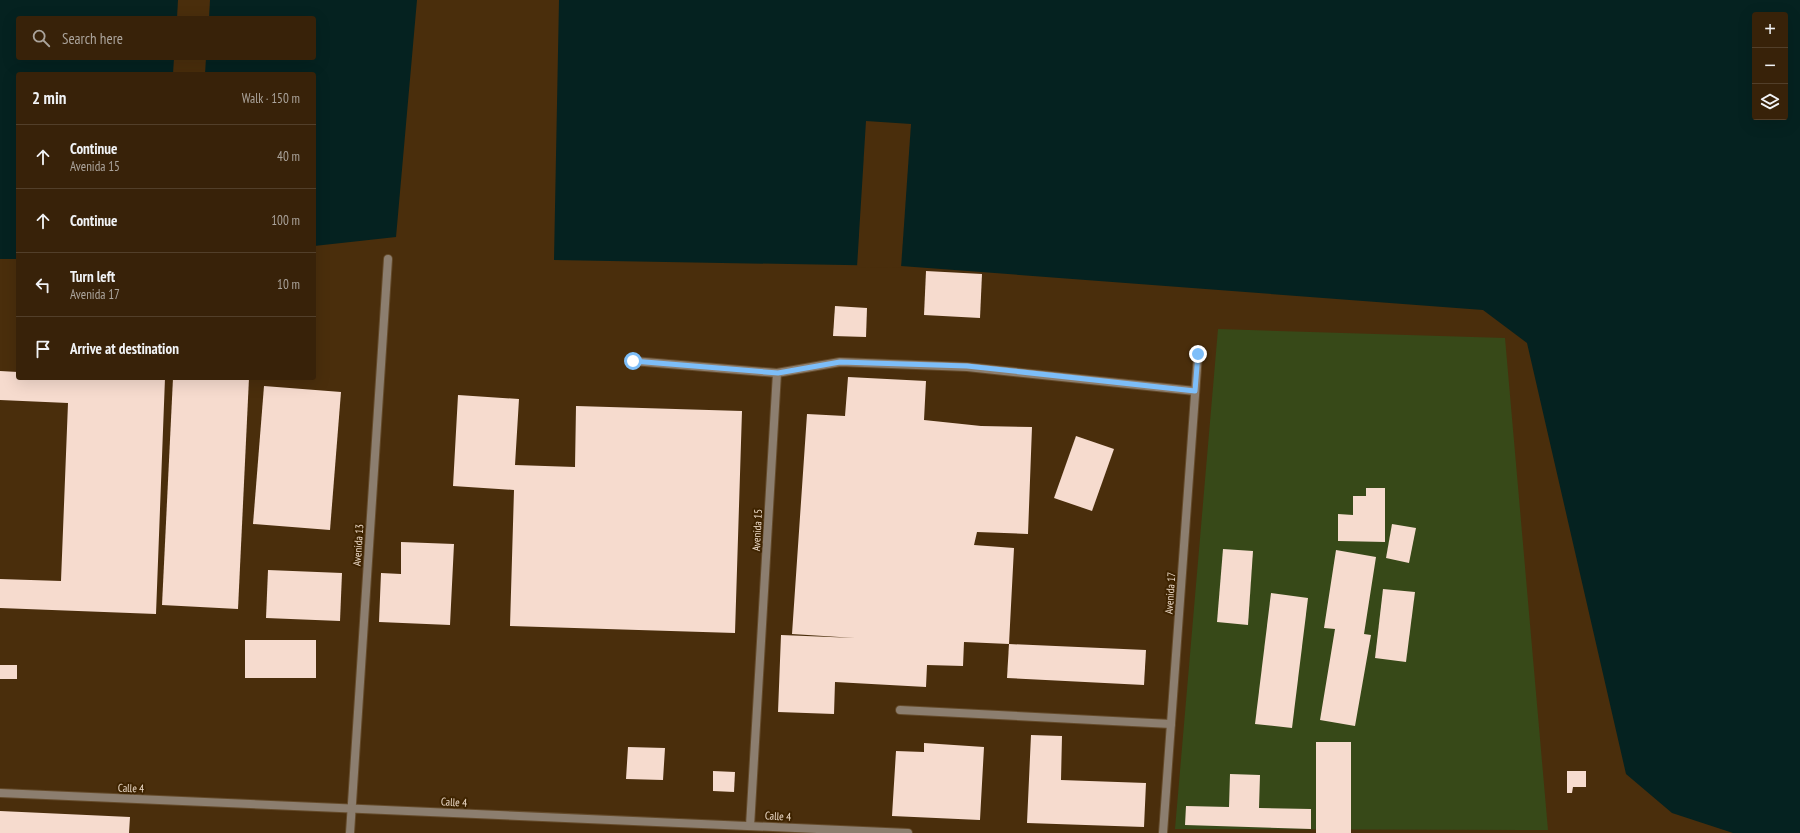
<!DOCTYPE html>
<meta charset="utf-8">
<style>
:root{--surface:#382209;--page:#3f2a12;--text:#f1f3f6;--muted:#aba49c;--line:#523f2a}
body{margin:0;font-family:"PT Sans Narrow",sans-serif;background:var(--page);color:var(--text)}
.controls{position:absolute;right:12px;top:12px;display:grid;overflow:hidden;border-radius:4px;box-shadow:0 4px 16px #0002}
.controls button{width:36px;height:36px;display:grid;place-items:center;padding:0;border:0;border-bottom:1px solid var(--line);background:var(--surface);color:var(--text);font:20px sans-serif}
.stop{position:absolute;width:12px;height:12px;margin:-9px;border:3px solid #7dbef9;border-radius:50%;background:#fff}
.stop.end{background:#7dbef9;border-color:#fff;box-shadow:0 1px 4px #0008}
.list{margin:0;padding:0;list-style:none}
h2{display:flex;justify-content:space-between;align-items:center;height:52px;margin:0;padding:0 16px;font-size:17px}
h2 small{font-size:13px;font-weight:400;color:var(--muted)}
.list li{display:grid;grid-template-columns:26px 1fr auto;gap:12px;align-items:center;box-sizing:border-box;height:64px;padding:0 16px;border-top:1px solid var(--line)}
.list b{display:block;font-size:15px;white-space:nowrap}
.list p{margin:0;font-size:13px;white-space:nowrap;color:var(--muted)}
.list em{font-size:13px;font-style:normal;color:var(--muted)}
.icon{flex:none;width:22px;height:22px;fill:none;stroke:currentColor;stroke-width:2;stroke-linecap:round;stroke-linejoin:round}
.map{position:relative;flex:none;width:1800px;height:833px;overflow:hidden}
.search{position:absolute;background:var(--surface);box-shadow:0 4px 16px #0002;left:16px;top:16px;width:300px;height:44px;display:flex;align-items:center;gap:10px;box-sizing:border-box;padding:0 14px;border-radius:4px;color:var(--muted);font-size:15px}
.panel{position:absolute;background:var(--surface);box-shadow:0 4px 16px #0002;left:16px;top:72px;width:300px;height:308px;border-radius:4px}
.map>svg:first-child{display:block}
</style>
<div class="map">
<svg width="1800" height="833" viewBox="0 0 1800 833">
<rect width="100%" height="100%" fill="#4a2e0c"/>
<path fill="#374918" d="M1218 329 1505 338 1548 830 1175 829Z"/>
<g fill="#052220" fill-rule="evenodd">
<path d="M0 0H417L396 237 314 246V74H18V259H0ZM18 18H314V58H18Z"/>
<path d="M559 0H1800V833H1733L1672 813 1626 774 1527 343 1483 310 901 266 554 260ZM1755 15H1785V117H1755Z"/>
</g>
<g fill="#4a2e0c">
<path d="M178 0H210L209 18H177Z"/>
<path d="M174 58H206L205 74H173Z"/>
<path d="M866 121 911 124 901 268 857 267Z"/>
</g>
<g fill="#f6dbce">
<path d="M926 271 982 274 980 318 924 315Z"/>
<path d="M835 306 867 308 866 337 833 336Z"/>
<path d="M0 371 18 372V378H165L156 614 0 608V579L61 581 68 403 0 400Z"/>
<path d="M848 377 926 381 924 420 981 426 1032 427 1028 534 977 532 974 545 1014 548 1009 644 964 642 963 666 927 665 926 687 835 682 834 714 778 712 781 635 855 638 792 634 807 414 845 416Z"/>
<path d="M173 378H249L238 609 162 605Z"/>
<path d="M264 386 341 392 330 530 253 524Z"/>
<path d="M458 395 519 399 515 465 575 467 576 406 742 411 735 633 510 626 514 490 453 486Z"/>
<path d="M1076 436 1114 449 1092 511 1054 498Z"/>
<path d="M1366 488H1385V542L1338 541V514L1353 515V496H1366Z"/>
<path d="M1392 524 1416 528 1409 563 1386 558Z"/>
<path d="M401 542 454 544 450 625 379 622 381 573 401 574Z"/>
<path d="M1223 549 1253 551 1248 625 1217 622Z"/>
<path d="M1336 550 1376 557 1364 634 1371 635 1355 726 1320 720 1335 629 1324 628Z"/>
<path d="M268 570 342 573 340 621 266 618Z"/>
<path d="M1383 589 1415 592 1406 662 1375 658Z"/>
<path d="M1271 593 1308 598 1292 728 1255 724Z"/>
<rect x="245" y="640" width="71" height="38"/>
<path d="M1009 644 1146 650 1144 685 1007 678Z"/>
<rect x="0" y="665" width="17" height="14"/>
<path d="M1031 735 1062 736 1061 780 1146 783 1144 827 1027 823Z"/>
<rect x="1316" y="742" width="35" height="91"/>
<path d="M924 743 984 747 980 820 892 816 896 751 924 752Z"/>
<path d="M628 747 665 748 663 780 626 779Z"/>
<path d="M713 771 735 772 734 792 713 791Z"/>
<path d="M1567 771H1586V787H1573L1572 793H1567Z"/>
<path d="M1230 774 1260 775 1259 808 1311 809V829L1185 825 1186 806 1229 807Z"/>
<path d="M0 811 130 817 129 833H0Z"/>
</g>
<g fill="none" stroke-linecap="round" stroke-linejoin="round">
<g stroke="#644a2a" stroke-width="10">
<g id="service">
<path d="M633 361 777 373 750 826"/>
<path d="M777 373 840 362 967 367 1195 391"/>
<path d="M900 710 1171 724"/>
</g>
</g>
<g stroke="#644a2a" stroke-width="10">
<g id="minor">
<path d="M350 833 388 259"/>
<path d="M1163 833 1198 354"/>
</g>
</g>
<g stroke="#644a2a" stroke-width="10">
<path id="tertiary" d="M0 793 908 833"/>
</g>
<use href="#service" stroke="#8c7e6f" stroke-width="8"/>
<use href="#minor" stroke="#8c7e6f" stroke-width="8"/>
<use href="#tertiary" stroke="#8c7e6f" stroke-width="8"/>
</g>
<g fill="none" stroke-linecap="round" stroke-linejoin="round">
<path stroke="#7dbef9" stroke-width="5" d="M633 361 778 373 840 362 967 366 1195 391 1198 354"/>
</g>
<g text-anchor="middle" stroke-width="4" stroke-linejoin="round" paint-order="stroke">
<g font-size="11" fill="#eddbc9" stroke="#3f2401">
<text transform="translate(757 530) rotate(-87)" y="4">Avenida 15</text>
<text transform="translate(358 545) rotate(-86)" y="4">Avenida 13</text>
<text transform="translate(1170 593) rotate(-86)" y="4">Avenida 17</text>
<text transform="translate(131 788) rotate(2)" y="4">Calle 4</text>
<text transform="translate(454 802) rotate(3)" y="4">Calle 4</text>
<text transform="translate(778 816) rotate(3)" y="4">Calle 4</text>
</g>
</g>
</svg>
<div class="controls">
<button>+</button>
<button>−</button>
<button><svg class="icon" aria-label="layers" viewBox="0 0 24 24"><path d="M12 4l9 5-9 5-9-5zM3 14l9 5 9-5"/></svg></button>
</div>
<div class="stop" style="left:633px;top:361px"></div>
<div class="stop end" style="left:1198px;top:354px"></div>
<div class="search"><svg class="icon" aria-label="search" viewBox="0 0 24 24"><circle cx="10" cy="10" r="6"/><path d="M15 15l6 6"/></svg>Search here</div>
<section class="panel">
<h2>2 min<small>Walk · 150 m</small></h2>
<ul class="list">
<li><svg class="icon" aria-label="ahead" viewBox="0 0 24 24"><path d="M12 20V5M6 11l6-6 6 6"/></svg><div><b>Continue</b><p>Avenida 15</p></div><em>40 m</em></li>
<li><svg class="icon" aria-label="ahead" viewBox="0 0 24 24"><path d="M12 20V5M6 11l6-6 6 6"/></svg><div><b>Continue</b></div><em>100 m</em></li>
<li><svg class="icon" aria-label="left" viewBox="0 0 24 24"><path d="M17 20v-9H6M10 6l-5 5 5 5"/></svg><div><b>Turn left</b><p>Avenida 17</p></div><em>10 m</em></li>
<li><svg class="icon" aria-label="arrive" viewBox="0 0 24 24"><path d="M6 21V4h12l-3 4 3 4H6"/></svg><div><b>Arrive at destination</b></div></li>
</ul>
</section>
</div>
